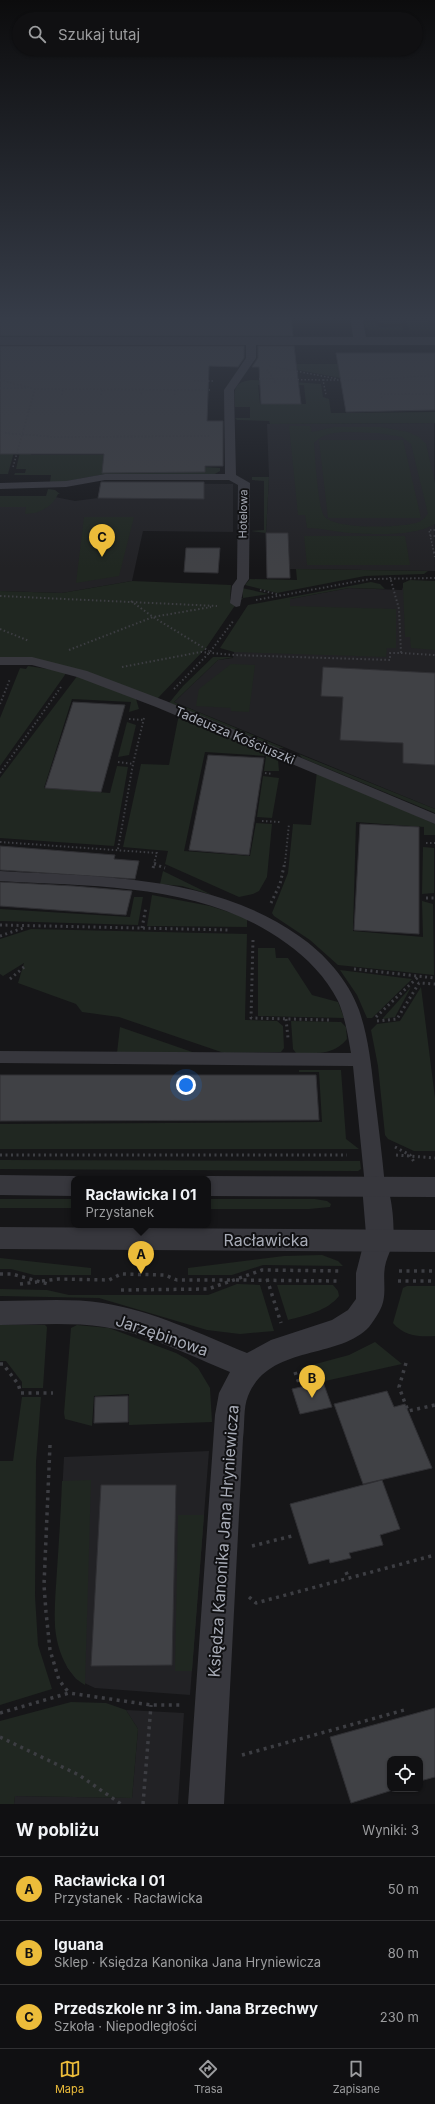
<!DOCTYPE html>
<html lang="pl">
<meta charset="utf-8">
<style>
:root{--surface:#101012;--page:#19191b;--text:#f1f3f6;--muted:#9c9d9f;--line:#303032;--accent:#ecbc3a}
body{margin:0;font-family:Inter,sans-serif;background:var(--page);color:var(--text)}
.controls{position:absolute;right:12px;bottom:12px;display:grid;overflow:hidden;border-radius:8px;box-shadow:0 1px 3px #0004}
.controls button{width:36px;height:36px;display:grid;place-items:center;padding:0;border:0;border-bottom:1px solid var(--line);background:var(--surface);color:var(--text);font:20px sans-serif}
.you{position:absolute;left:186px;top:1085px;width:14px;height:14px;margin:-10px;border:3px solid #fff;border-radius:50%;background:#1a73e8;box-shadow:0 0 0 6px #1a73e833}
.badge{display:grid;place-items:center;width:26px;height:26px;border-radius:50%;background:var(--accent);color:#111;font-size:13px;font-weight:700}
.pin{position:absolute;translate:-50% -33px;filter:drop-shadow(0 1px 2px #0008)}
.pin::after{content:'';position:absolute;top:21px;width:14px;height:12px;background:inherit;clip-path:polygon(0 0,100% 0,50% 100%)}
.popup{position:absolute;left:71px;top:1176px;width:140px;height:52px;box-sizing:border-box;display:grid;place-content:center;border-radius:8px;background:var(--surface);filter:drop-shadow(0 1px 3px #0005);font-size:13px;white-space:nowrap;color:var(--muted)}
.popup b{font-size:15px;color:var(--text)}
.popup::after{content:'';position:absolute;left:50%;top:100%;margin-left:-8px;border:8px solid transparent;border-top-color:var(--surface)}
.list{margin:0;padding:0;list-style:none}
h2{display:flex;justify-content:space-between;align-items:center;height:52px;margin:0;padding:0 16px;font-size:17px}
h2 small{font-size:13px;font-weight:400;color:var(--muted)}
.list li{display:grid;grid-template-columns:26px 1fr auto;gap:12px;align-items:center;box-sizing:border-box;height:64px;padding:0 16px;border-top:1px solid var(--line)}
.list b{display:block;font-size:15px;white-space:nowrap}
.list p{margin:0;font-size:13px;white-space:nowrap;color:var(--muted)}
.list em{font-size:13px;font-style:normal;color:var(--muted)}
.icon{flex:none;width:22px;height:22px;fill:none;stroke:currentColor;stroke-width:2;stroke-linecap:round;stroke-linejoin:round}
.map{position:relative;flex:none;width:435px;height:1804px;overflow:hidden}
.search{position:absolute;background:var(--surface);box-shadow:0 1px 3px #0004;left:12px;right:12px;top:12px;height:44px;display:flex;align-items:center;gap:10px;box-sizing:border-box;padding:0 14px;border-radius:22px;color:var(--muted);font-size:15px}
.sheet{height:244px;background:var(--surface)}
nav{display:flex;justify-content:space-around;align-items:center;box-sizing:border-box;height:56px;border-top:1px solid var(--line);background:var(--surface);font-size:11px;color:var(--muted)}
nav a{display:grid;justify-items:center;gap:2px}
nav .on{color:var(--accent)}
.map>svg:first-child{display:block}
</style>
<div class="map">
<svg width="435" height="1804" viewBox="0 0 435 1804">
<rect width="100%" height="100%" fill="#161618"/>
<g fill="#222225">
<path d="M434 423 435 571 290 569 288 533H266L269 477 267 424Z"/>
<path d="M100 483 233 484V532L143 531 132 581 62 593 0 591V497H55L75 501 98 498Z"/>
<path d="M403 587 435 588V809L174 702 218 660 233 658 235 648 290 606V599L349 588 402 590Z"/>
<path d="M209 1451 190 1695 95 1688 76 1679 67 1667 55 1626 64 1457Z"/>
<path d="M126 1710 184 1713 178 1804H14L15 1796 132 1798 138 1729Z"/>
</g>
<g fill="#202721" fill-rule="evenodd">
<path d="M378 316H399L402 324H385L379 322Z"/>
<path d="M405 316H424L431 326H435V330H409Z"/>
<path d="M364 323H375L381 327 402 326 403 330H369L365 327Z"/>
<path d="M268 364H435L345 379Z"/>
<path d="M252 380 272 381V385H258L260 404H306L304 385H279V381L321 384 323 397 329 399 331 413 435 412V423L270 424 269 421 237 420 235 418H250V407H235C234 390 233 382 252 380Z"/>
<path d="M289 426H310L312 432 334 427H381L408 432 419 437 426 444 435 483V524C413 537 375 534 350 533 335 532 322 528 307 528L305 515H298ZM378 433 402 437 411 444 428 514C425 517 423 520 419 522 403 528 334 530 324 516 318 507 315 456 314 443 327 427 359 433 378 433Z"/>
<path d="M19 434 8 474H0V444Z"/>
<path d="M24 435 33 440 31 455H189V466L220 468V471L213 475 105 474 62 482H50L51 475H14L15 473H25L26 469H16Z"/>
<path d="M319 440H403L421 518H328Z"/>
<path d="M252 477H269L266 533 251 531 264 530V481L252 480Z"/>
<path d="M48 489 55 490 60 494H58C53 506 40 514 25 514L26 507H0V496H46Z"/>
<path d="M84 517H134L119 576 76 583Z"/>
<path d="M304 536H405L410 565H307Z"/>
<path d="M296 569 428 571 424 574 365 576 277 593 245 585 250 579 297 580Z"/>
<path d="M410 580 435 581V650L411 648 410 637H405L403 587V583Z"/>
<path d="M132 581 231 585 230 600 243 598 242 588 269 594 243 598 234 607 206 648 156 700 39 659 0 658V591L62 593Z"/>
<path d="M371 582 380 584 385 589 349 588 290 599V606L396 609V648H387L386 657 234 652 220 648 248 605Z"/>
<path d="M213 657H234L218 660 174 702 284 748H276L169 703 183 686Z"/>
<path d="M231 664 255 665 249 712 231 711V708L196 706 199 689Z"/>
<path d="M28 666 67 672 0 766V718L20 668 26 669Z"/>
<path d="M78 675 136 699 139 709 129 712 131 702 72 699 44 788 110 793 117 766 128 767 114 846 0 838V778Z"/>
<path d="M179 714 274 756 278 760 279 771H264L266 756 205 752 184 851 250 856 256 823 272 824 267 877 259 891 253 894 239 897 165 864 168 851 123 847 141 764 169 765Z"/>
<path d="M127 722 136 725 129 755 118 757Z"/>
<path d="M299 754 435 809V813L302 758Z"/>
<path d="M317 771 435 824V835H424V827L356 822 353 931 423 937 422 901 433 904 434 975 338 965 310 940 274 916 272 913 288 873 293 824 311 825Z"/>
<path d="M263 776 279 778 272 818 257 817Z"/>
<path d="M423 847 434 848V893L422 894Z"/>
<path d="M163 871 212 895 182 886 160 884Z"/>
<path d="M152 895 210 906 247 918V927L147 926Z"/>
<path d="M134 897H143L138 925 0 921V909L130 917Z"/>
<path d="M31 929 247 934 245 1020 277 1021 283 1026 284 1048 281 1052 224 1053 119 1017 82 1012 76 1004 18 983 24 963 3 976 0 974V939Z"/>
<path d="M258 948H275L276 958H288L312 995 338 1002 344 1018 258 1016Z"/>
<path d="M340 970 412 979 372 1018H367L357 995Z"/>
<path d="M411 987 395 1017 383 1019V1018Z"/>
<path d="M421 987 435 1098V1151H414L388 1139 385 1135 378 1066 371 1030 377 1024 400 1021Z"/>
<path d="M291 1021 341 1022 346 1027 347 1039C333 1056 316 1053 296 1053L293 1049Z"/>
<path d="M120 1027 198 1054 117 1053Z"/>
<path d="M299 1070H341L346 1139 359 1149H0V1124L322 1122 319 1072H299Z"/>
<path d="M0 1160 360 1161 361 1169 358 1171 0 1169Z"/>
<rect x="0" y="1199" width="74" height="9"/>
<path d="M208 1199H315L327 1201 331 1204 330 1207 309 1209H208Z"/>
<path d="M322 1255 338 1261 343 1266 263 1265 232 1275H188V1268L284 1256Z"/>
<path d="M0 1258 91 1268V1275H34L11 1269H0Z"/>
<path d="M237 1284 260 1285 274 1331 240 1334 207 1330 99 1298 0 1296V1289L47 1290 69 1295H208Z"/>
<path d="M277 1285H333L338 1291 339 1296C327 1311 307 1315 288 1320Z"/>
<path d="M407 1286H435V1336C419 1337 404 1336 393 1323L403 1288Z"/>
<path d="M0 1325H45L47 1327 43 1388H22V1382L6 1361H0Z"/>
<path d="M77 1325 109 1328 176 1353 187 1359 198 1368 210 1388 212 1422 129 1425V1394L94 1396 92 1426 65 1419 64 1413 71 1328Z"/>
<path d="M375 1342 402 1364 307 1385 301 1368 349 1355Z"/>
<path d="M22 1397H41L36 1462 35 1596 38 1645 52 1689 0 1705V1461H13Z"/>
<path d="M91 1480 85 1685C66 1674 56 1647 55 1625 54 1607 56 1588 57 1570 59 1540 61 1511 62 1481Z"/>
<path d="M178 1515H204L192 1671H175Z"/>
<path d="M71 1702 106 1703 126 1710 138 1729 132 1798 15 1796 14 1804H0V1721Z"/>
</g>
<g fill="#404145" stroke="#303034">
<path d="M0 316H291L293 336H0Z"/>
<path d="M0 346H244V358L238 367 209 366 207 421H223V466H205V472L102 473 104 454H0Z"/>
<path d="M258 346H294L301 404H261L259 367H252L258 358Z"/>
<path d="M336 353H435V410L346 412Z"/>
<path d="M101 482H204V499L98 498Z"/>
<path d="M266 533H288L290 578H267Z"/>
<path d="M186 548H220L218 573 184 572Z"/>
<path d="M323 667 435 673V765L403 763V743L340 740 343 697 321 696Z"/>
<path d="M73 702 125 705 101 792 45 788Z"/>
<path d="M208 755 264 758 249 855 189 850Z"/>
<path d="M360 824 419 827V934L354 930Z"/>
<path d="M0 846 115 855 114 859 139 861 135 879 0 870Z"/>
<path d="M0 882 74 886 132 891 126 915 0 906Z"/>
<path d="M0 1075H316L319 1120 0 1121Z"/>
<path d="M323 1382 332 1407 300 1414 292 1389Z"/>
<path d="M387 1391 394 1407 405 1404 432 1468 363 1484 334 1404Z"/>
<path d="M128 1396V1422L94 1423 95 1397Z"/>
<path d="M382 1480 400 1529 380 1535 383 1545 349 1553 351 1558 330 1563 329 1559 309 1564 290 1504Z"/>
<path d="M101 1485H176L172 1665 91 1666Z"/>
<path d="M435 1708V1777L420 1781V1759H390V1789H396L351 1803 330 1737Z"/>
</g>
<g fill="none" stroke-linecap="round" stroke-linejoin="round">
<g stroke="#3d3e43" stroke-width="1.5" stroke-dasharray="1.5 2" stroke-linecap="butt">
<path d="M402 316 404 323"/>
<path d="M326 319H336"/>
<path d="M269 366 338 379"/>
<path d="M267 369 276 384"/>
<path d="M259 379 323 380 326 395"/>
<path d="M0 380 35 389 210 390"/>
<path d="M323 380H373L435 375"/>
<path d="M194 381H213"/>
<path d="M0 388H27"/>
<path d="M175 390V395"/>
<path d="M141 394 142 390"/>
<path d="M62 395 63 389"/>
<path d="M101 395 102 390"/>
<path d="M382 398 381 394H435"/>
<path d="M5 433 55 437 211 436"/>
<path d="M13 467 35 389"/>
<path d="M430 536H435"/>
<path d="M434 553 429 530H435"/>
</g>
<g stroke="#3d3e43" stroke-width="2" stroke-dasharray="1.5 2.5" stroke-linecap="butt">
<path d="M434 552 435 557"/>
<path d="M260 590 280 595"/>
<path d="M0 596 217 606"/>
<path d="M256 600 370 579 435 578"/>
<path d="M131 601 153 617 209 651"/>
<path d="M0 629 29 641"/>
<path d="M69 650 153 617 211 607"/>
<path d="M401 653 435 655"/>
<path d="M122 667 201 652 234 655 390 660V653H401L399 609 390 577"/>
<path d="M174 689 210 652 234 620"/>
<path d="M0 704 10 679"/>
<path d="M129 719 143 720"/>
<path d="M118 762 133 764"/>
<path d="M0 773 61 687"/>
<path d="M265 773 273 774"/>
<path d="M262 821 280 822"/>
<path d="M0 842 157 853 154 863"/>
<path d="M426 843H435"/>
<path d="M118 849 133 764 144 718"/>
<path d="M285 863 289 824"/>
</g>
<g stroke="#3d3e43" stroke-width="3" stroke-dasharray="2 3.5" stroke-linecap="butt">
<path d="M154 864 165 868"/>
<path d="M153 868 155 862"/>
<path d="M426 898H435"/>
<path d="M271 903 280 884 285 862"/>
<path d="M0 925 229 930"/>
<path d="M142 928 146 907"/>
<path d="M0 936 26 927"/>
<path d="M253 940 251 1018 330 1020"/>
<path d="M354 969 435 978"/>
<path d="M10 979 24 967"/>
<path d="M376 1017 418 977"/>
<path d="M286 1019 288 1038"/>
<path d="M377 1021 397 1019 419 983 435 984"/>
<path d="M395 1147 410 1155 414 1162"/>
<path d="M0 1155H347"/>
<path d="M396 1155 435 1158"/>
</g>
<g stroke="#3d3e43" stroke-width="3.5" stroke-dasharray="3 4.5" stroke-linecap="butt">
<path d="M399 1271H435"/>
<path d="M0 1274H12L48 1284"/>
<path d="M267 1279 281 1323"/>
<path d="M236 1280 341 1281"/>
<path d="M42 1281 58 1279 109 1280 121 1274 165 1275 177 1280H231"/>
<path d="M398 1281H435"/>
<path d="M20 1284 37 1282"/>
<path d="M121 1290 208 1289 262 1270 342 1271"/>
<path d="M406 1363 399 1387 408 1411 435 1405"/>
<path d="M0 1364H3L18 1384 21 1393H53"/>
<path d="M295 1372 299 1383"/>
<path d="M50 1445 44 1585 46 1612 50 1650 59 1680 69 1693"/>
<path d="M252 1546 292 1536"/>
<path d="M346 1572 349 1579"/>
<path d="M249 1597 256 1603 435 1555"/>
<path d="M0 1713 69 1693 151 1705H181"/>
<path d="M0 1737 79 1775 121 1804"/>
<path d="M242 1755 408 1709"/>
<path d="M143 1804 151 1705"/>
</g>
<g fill="#37373d" fill-rule="evenodd">
<path d="M251 338 256 341V358L234 390 236 475 250 483 249 579 244 586 240 606 236 607 230 603 232 586 237 579 238 485 229 480H105L66 487 0 489V483L66 481 105 474H225L224 390 246 358V341Z"/>
<path d="M0 657H32L87 671 166 701 435 814V824L156 707 77 677 32 665H0Z"/>
<path d="M0 871C102 877 213 875 299 936 325 954 348 980 359 1010 368 1036 371 1063 374 1090 378 1122 382 1154 385 1186L382 1191 375 1194 368 1191 365 1186 353 1066 0 1063V1051L351 1053C348 1036 345 1017 338 1001 326 977 307 958 286 943 204 883 97 887 0 881Z"/>
</g>
<g fill="#37373d" fill-rule="evenodd">
<path d="M350 316H362L366 337H435V345H0V337H353Z"/>
<path d="M375 1176 384 1179C392 1192 395 1226 393 1241 392 1248 388 1255 386 1262 381 1279 389 1295 379 1312 376 1317 372 1323 369 1327 338 1360 269 1344 248 1396 243 1408 245 1425 243 1438L224 1804H188L215 1415 219 1393 230 1372C189 1355 148 1334 104 1327 70 1322 34 1325 0 1325V1301C34 1301 70 1298 103 1303 154 1311 200 1334 247 1353L271 1340 332 1320 348 1310 356 1299V1273L366 1234 362 1186 366 1179Z"/>
</g>
<g fill="#37373d" fill-rule="evenodd">
<path d="M0 1175 74 1176 84 1179H74V1196L0 1195Z"/>
<path d="M208 1176 435 1177V1197L208 1196V1179H198Z"/>
<path d="M0 1227 435 1230V1252L0 1249Z"/>
</g>
</g>
<linearGradient id="sky" x2="0" y2="1"><stop stop-color="#0c0c0d"/><stop offset="0.56" stop-color="#363c48"/><stop offset="1" stop-color="#363c48" stop-opacity="0"/></linearGradient>
<rect width="435" height="568" fill="url(#sky)"/>
<g text-anchor="middle" stroke-width="4" stroke-linejoin="round" paint-order="stroke">
<g font-size="11" fill="#a8acb7" stroke="#111113">
<text transform="translate(243 514) rotate(-89)" y="4">Hotelowa</text>
</g>
<g font-size="13" fill="#a8acb7" stroke="#111113">
<text transform="translate(235 735) rotate(23)" y="5">Tadeusza Kościuszki</text>
</g>
<g font-size="16" fill="#a8acb7" stroke="#111113">
<text x="266" y="1246">Racławicka</text>
<text transform="translate(162 1335) rotate(19)" y="6">Jarzębinowa</text>
<text transform="translate(223 1541) rotate(-86)" y="6">Księdza Kanonika Jana Hryniewicza</text>
</g>
</g>
</svg>
<div class="controls">
<button><svg class="icon" aria-label="locate" viewBox="0 0 24 24"><circle cx="12" cy="12" r="6"/><path d="M12 2v4M12 18v4M2 12h4M18 12h4"/></svg></button>
</div>
<div class="you"></div>
<div class="pin badge" style="left:141px;top:1274px">A</div>
<div class="popup"><b>Racławicka I 01</b>Przystanek</div>
<div class="pin badge" style="left:312px;top:1398px">B</div>
<div class="pin badge" style="left:102px;top:557px">C</div>
<div class="search"><svg class="icon" aria-label="search" viewBox="0 0 24 24"><circle cx="10" cy="10" r="6"/><path d="M15 15l6 6"/></svg>Szukaj tutaj</div>
</div>
<section class="sheet">
<h2>W pobliżu<small>Wyniki: 3</small></h2>
<ul class="list">
<li><span class="badge">A</span><div><b>Racławicka I 01</b><p>Przystanek · Racławicka</p></div><em>50 m</em></li>
<li><span class="badge">B</span><div><b>Iguana</b><p>Sklep · Księdza Kanonika Jana Hryniewicza</p></div><em>80 m</em></li>
<li><span class="badge">C</span><div><b>Przedszkole nr 3 im. Jana Brzechwy</b><p>Szkoła · Niepodległości</p></div><em>230 m</em></li>
</ul>
</section>
<nav>
<a class="on"><svg class="icon" aria-label="map" viewBox="0 0 24 24"><path d="M3 6l6-2 6 2 6-2v14l-6 2-6-2-6 2zM9 4v14M15 6v14"/></svg>Mapa</a>
<a><svg class="icon" aria-label="directions" viewBox="0 0 24 24"><path d="M12 3l9 9-9 9-9-9zM9 14v-3h6M13 9l2 2-2 2"/></svg>Trasa</a>
<a><svg class="icon" aria-label="saved" viewBox="0 0 24 24"><path d="M7 4h10v16l-5-4-5 4z"/></svg>Zapisane</a>
</nav>
